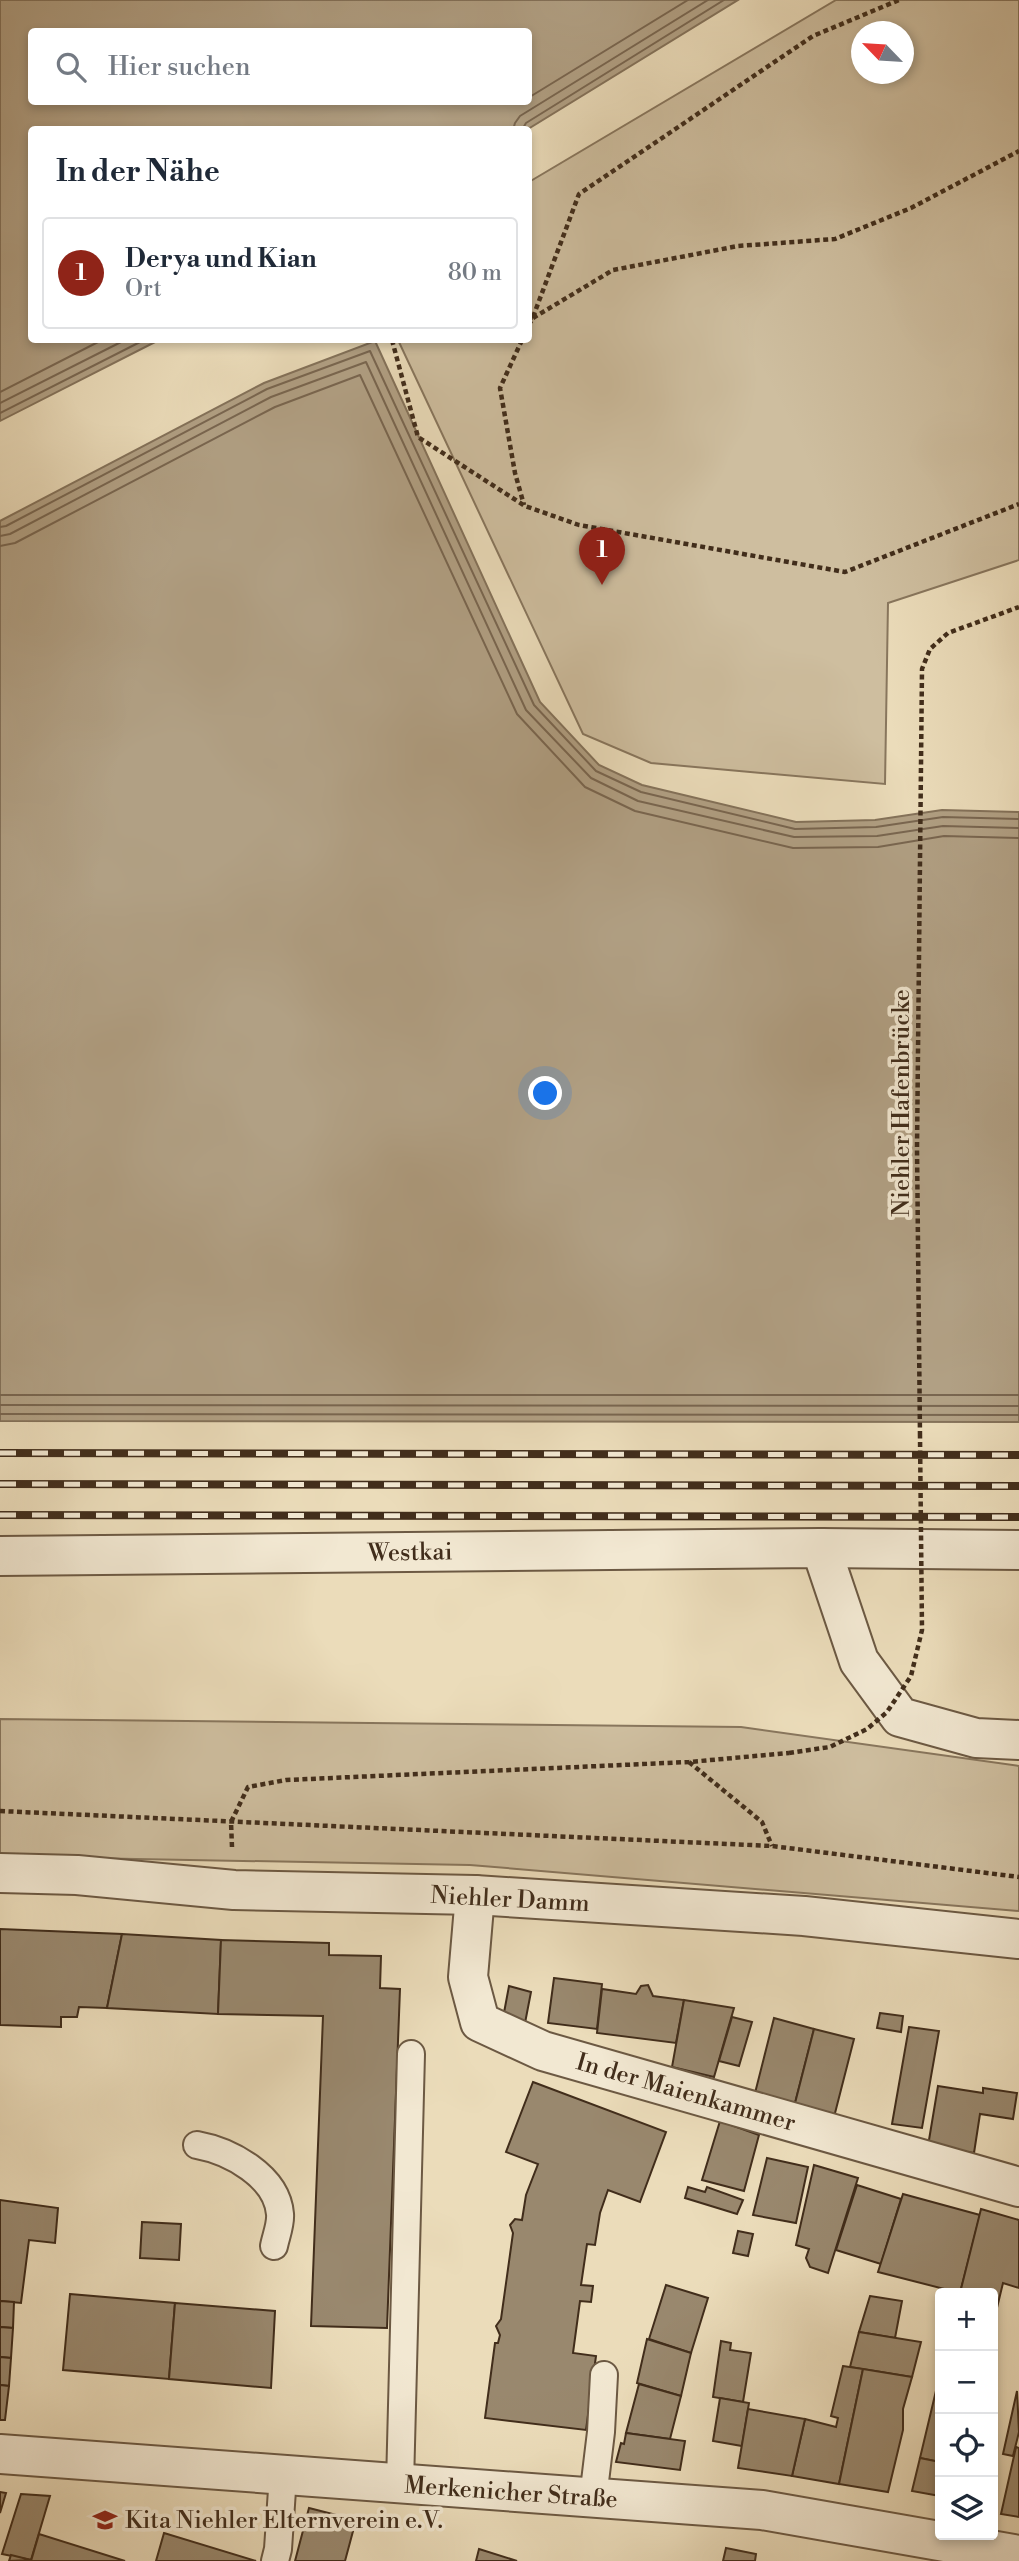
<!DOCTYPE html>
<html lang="de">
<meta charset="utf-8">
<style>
:root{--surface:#fff;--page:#f6f6f7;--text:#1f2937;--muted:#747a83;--line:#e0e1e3;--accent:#8f2418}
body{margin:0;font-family:"Libre Bodoni",serif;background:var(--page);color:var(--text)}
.controls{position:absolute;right:21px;bottom:21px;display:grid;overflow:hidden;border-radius:7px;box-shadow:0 4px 10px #0003}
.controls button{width:63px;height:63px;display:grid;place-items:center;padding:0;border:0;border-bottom:2px solid var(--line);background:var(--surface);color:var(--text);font:35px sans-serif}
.compass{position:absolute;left:851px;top:21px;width:63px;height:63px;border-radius:50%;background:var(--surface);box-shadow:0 4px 10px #0003;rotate:295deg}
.you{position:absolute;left:546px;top:1094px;width:24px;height:24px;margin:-18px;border:5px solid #fff;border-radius:50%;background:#1a73e8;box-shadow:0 0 0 10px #1a73e833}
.badge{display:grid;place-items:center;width:46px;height:46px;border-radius:50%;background:var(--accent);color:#fff;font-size:23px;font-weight:700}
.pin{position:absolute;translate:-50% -58px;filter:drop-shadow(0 2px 4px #0008)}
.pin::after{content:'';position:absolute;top:37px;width:24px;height:21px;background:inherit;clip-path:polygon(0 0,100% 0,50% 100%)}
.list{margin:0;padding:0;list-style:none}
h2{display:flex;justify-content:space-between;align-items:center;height:91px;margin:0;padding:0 28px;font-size:30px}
h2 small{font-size:23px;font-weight:400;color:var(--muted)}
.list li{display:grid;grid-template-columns:46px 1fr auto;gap:21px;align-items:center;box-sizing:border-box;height:112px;margin:0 14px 14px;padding:0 14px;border:2px solid var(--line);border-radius:7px}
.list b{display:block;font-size:26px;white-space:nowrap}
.list p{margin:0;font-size:23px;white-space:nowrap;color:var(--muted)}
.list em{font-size:23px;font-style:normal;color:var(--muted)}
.icon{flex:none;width:38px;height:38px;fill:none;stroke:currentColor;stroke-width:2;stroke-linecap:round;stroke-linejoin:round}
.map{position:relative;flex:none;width:1019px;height:2561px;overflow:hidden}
.search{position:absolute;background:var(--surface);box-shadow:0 4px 10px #0003;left:28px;top:28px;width:504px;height:77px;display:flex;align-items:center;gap:18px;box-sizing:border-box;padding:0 24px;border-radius:7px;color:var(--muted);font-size:26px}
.panel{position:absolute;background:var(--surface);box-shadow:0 4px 10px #0003;left:28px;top:126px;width:504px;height:217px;border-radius:7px}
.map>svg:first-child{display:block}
</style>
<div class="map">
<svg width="1019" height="2561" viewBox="0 0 1019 2561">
<rect width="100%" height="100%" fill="#ebdcba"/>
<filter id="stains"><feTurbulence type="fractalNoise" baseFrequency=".00286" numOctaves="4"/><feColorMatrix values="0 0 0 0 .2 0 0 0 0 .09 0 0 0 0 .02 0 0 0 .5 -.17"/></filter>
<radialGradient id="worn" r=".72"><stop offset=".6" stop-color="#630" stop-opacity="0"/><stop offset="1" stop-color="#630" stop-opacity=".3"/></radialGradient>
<g fill="#cebe9f" stroke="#88765d" stroke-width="2" fill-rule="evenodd">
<path d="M836 0H1019V560L888 603 885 784 651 763 583 734 398 340H528L529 182ZM862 32H904V74H862Z"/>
<path d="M0 1719 741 1727 1019 1766V1911L470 1865 83 1858 0 1855Z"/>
</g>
<g fill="#b1a084" stroke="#84725a" stroke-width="2" fill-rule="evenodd">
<path d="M0 0H738L528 129 32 130V340H159L0 421ZM32 32H528V102H32Z"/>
<path d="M375 341 540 702 599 765 642 785 796 822 875 820 942 810 1019 812V1422L0 1421V521L264 383Z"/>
</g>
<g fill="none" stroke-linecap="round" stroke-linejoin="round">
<g stroke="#796650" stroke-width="2">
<path d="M528 98 688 0"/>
<path d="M513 130 515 123 520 116 708 0"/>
<path d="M522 130 526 123 724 0"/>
<path d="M0 392 102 340"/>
<path d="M0 403 125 340"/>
<path d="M0 413 144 340"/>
<path d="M0 527 6 526 267 389 370 351 534 705 596 771 641 792 795 829 876 827 943 817 1019 819"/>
<path d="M0 536 10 534 271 397 366 362 526 710 591 778 638 801 794 837 877 836 943 826 1019 828"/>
<path d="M0 546 15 543 275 407 360 375 517 714 585 787 635 811 793 848 878 847 944 836 1019 838"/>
<path d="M0 1395H1019"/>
<path d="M0 1405 1019 1406"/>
<path d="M0 1414 1019 1415"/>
</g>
</g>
<g fill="#99886e" stroke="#412d1b" stroke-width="2">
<path d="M0 1929 122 1934 107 2008 79 2007 77 2017H61V2027L0 2025Z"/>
<path d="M122 1934 221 1940 218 2014 107 2008Z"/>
<path d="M221 1940 329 1943V1955L381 1956 380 1988 400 1989 387 2328 311 2326 323 2016 218 2014Z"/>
<path d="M554 1978 602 1984 597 2029 548 2023Z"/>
<path d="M648 1985 653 1996 684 2000 676 2043 597 2033 602 1989 636 1994 641 1986Z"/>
<path d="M509 1986 531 1992 525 2023 503 2018Z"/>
<path d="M684 2000 734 2008 714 2077 672 2067Z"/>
<path d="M880 2013 903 2016 901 2032 877 2028Z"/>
<path d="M732 2017 752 2022 739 2066 719 2061Z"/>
<path d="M774 2018 814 2029 794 2107 754 2097Z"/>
<path d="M909 2027 939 2031 922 2128 892 2124Z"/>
<path d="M814 2029 854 2039 834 2117 794 2107Z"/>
<path d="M533 2082 666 2132 640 2202 608 2190 600 2213 595 2245 587 2244 581 2285 593 2286 591 2302 580 2301 573 2353 596 2356 586 2430 485 2418 495 2343H498L500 2335 496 2326 501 2319 513 2233 510 2225 515 2219 522 2220 526 2195 538 2164 506 2152Z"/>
<path d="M938 2086 983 2093V2088L1017 2093 1013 2119 980 2114 974 2153 928 2146Z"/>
<path d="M720 2121 759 2135 744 2191 702 2180Z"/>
<path d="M767 2158 808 2167 796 2223 753 2215Z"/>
<path d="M814 2165 858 2178 828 2273 810 2267 806 2258 809 2249 796 2245Z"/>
<path d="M857 2185 901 2199 881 2264 836 2250Z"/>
<path d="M688 2187 705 2192 707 2187 743 2200 737 2214 685 2198Z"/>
<path d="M903 2194 980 2215 960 2293 878 2272Z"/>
<path d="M0 2200 58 2208 55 2243 29 2240 21 2303 0 2301Z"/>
<path d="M981 2209 1019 2220V2288L1003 2283 995 2316H993V2293H960Z"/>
<path d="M142 2222 181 2224 179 2260 140 2258Z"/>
<path d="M738 2231 753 2234 748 2256 733 2253Z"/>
<path d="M666 2285 708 2298 691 2353 649 2339Z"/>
<path d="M70 2294 175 2303 169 2379 63 2370Z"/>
<path d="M870 2296 902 2301 895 2338 859 2332Z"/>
<path d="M0 2301 14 2302 13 2328 0 2327Z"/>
<path d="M175 2303 275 2311 271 2388 169 2379Z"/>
<path d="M0 2327 13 2328 11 2358 0 2357Z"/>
<path d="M859 2332 921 2342 912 2377 850 2367Z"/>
<path d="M647 2339 691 2353 681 2396 637 2383Z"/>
<path d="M721 2341 731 2343 730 2350 751 2353 743 2402 713 2397Z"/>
<path d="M0 2357 11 2358 9 2386 0 2385Z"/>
<path d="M843 2366 863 2369 839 2484 792 2476 805 2419 836 2427 838 2418 831 2416Z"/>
<path d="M863 2369 912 2377 903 2409V2430L888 2492 839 2484Z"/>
<path d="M940 2374V2462L920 2458Z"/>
<path d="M639 2384 681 2396 670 2439 626 2433Z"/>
<path d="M0 2385 9 2386 5 2420H0Z"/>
<path d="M1017 2391 1019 2432 1013 2456 1003 2454Z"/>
<path d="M720 2398 749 2403 742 2446 713 2441Z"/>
<path d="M748 2409 805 2419 792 2476 738 2468Z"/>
<path d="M626 2433 685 2441 680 2470 616 2462 621 2443 624 2444Z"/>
<path d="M1016 2447 1019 2448V2517L1001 2514Z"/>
<path d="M920 2458 940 2462V2496L912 2491Z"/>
<path d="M0 2492 6 2493 0 2513Z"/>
<path d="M21 2494 50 2496 31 2560 2 2554Z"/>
<path d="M309 2508 356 2520 345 2561H295Z"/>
<path d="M164 2533 256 2561H156Z"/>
<path d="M39 2534 125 2561H31Z"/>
<path d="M726 2548 756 2554 755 2561H723Z"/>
<path d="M479 2549 517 2561H476Z"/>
<path d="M11 2555 31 2560 9 2561Z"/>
</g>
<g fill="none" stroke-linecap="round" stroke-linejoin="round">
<g stroke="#6c5943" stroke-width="30">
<g id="service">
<path d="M197 2145C230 2151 277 2176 280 2214 281 2224 276 2236 274 2246"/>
<path d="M400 2484 411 2054"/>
<path d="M593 2498 601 2432 604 2375"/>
<path d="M275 2561 278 2549 283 2475"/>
</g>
</g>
<g stroke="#6c5943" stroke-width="42">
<g id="minor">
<path d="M821 1548 1019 1550"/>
<path d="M0 1556 821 1548 859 1661 900 1717 976 1738 1019 1740"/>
<path d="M475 1895 468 1977 480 2022 543 2051 1019 2187"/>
<path d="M0 2454 762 2510 1019 2555"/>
</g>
</g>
<g stroke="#6c5943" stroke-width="42">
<path id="tertiary" d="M0 1873 77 1875 234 1890 475 1895 804 1916 1019 1939"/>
</g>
<g stroke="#412d1b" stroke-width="4.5" stroke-dasharray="5 3.5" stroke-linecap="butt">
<path d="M528 317 533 318 528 326"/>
<path d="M533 317 579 194 813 36 899 0"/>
<path d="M533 318 613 270 738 246 835 239 911 208 1019 151"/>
<path d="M392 340 418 437 525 506 579 525 845 572 1019 504"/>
<path d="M522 340 500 388 515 473 524 505"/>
<path d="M920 1436 917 1148 922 669 930 649 948 633 1019 607"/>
<path d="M689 1762 762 1822 772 1846"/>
<path d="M0 1811 772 1846 1019 1877"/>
<path d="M232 1847 231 1822 248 1787 286 1780 689 1762 789 1753"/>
</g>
<use href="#service" stroke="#f2e8d2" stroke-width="26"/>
<use href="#minor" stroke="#f2e8d2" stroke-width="38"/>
<use href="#tertiary" stroke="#f2e8d2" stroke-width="38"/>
<g stroke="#412d1b" stroke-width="8">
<g id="rail">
<path d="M0 1453 1019 1455"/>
<path d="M0 1484 1019 1486"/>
<path d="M0 1515 1019 1517"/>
</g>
</g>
<use href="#rail" stroke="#f2e8d2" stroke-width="5" stroke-dasharray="16" stroke-linecap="butt"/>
<path stroke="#412d1b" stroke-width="4.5" stroke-dasharray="5 3.5" stroke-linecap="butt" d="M789 1753 830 1747 867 1729 887 1712 911 1676 922 1630 920 1436"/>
</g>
<defs>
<g id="school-bare" transform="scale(1.89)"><path d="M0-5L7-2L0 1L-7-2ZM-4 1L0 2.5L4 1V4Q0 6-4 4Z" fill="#8f2418" stroke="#f2e8d2" stroke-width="2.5" paint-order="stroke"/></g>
</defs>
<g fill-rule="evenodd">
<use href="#school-bare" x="105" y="2520"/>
</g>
<g text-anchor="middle" stroke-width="7" stroke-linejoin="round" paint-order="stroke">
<g font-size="24" fill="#412d1b" stroke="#f2e8d2">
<text transform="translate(901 1103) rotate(-90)" y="8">Niehler Hafenbrücke</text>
<text transform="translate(410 1552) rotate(-1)" y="8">Westkai</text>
<text transform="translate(510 1899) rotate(3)" y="8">Niehler Damm</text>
<text transform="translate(686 2092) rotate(16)" y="8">In der Maienkammer</text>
<text transform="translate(511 2492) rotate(4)" y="8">Merkenicher Straße</text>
</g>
<g font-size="24" fill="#412d1b" stroke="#f2e8d2" text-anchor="start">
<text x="125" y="2528">Kita Niehler Elternverein e.V.</text>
</g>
</g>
<rect width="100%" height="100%" filter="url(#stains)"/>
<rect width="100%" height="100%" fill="url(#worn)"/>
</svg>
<div class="controls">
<button>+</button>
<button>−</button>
<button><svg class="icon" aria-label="locate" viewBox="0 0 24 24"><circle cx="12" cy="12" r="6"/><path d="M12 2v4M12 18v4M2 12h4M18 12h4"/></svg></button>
<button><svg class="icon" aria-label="layers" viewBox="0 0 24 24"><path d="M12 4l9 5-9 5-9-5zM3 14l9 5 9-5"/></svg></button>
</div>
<svg class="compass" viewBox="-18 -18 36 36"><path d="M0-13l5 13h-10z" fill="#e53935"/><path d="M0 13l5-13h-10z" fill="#747a83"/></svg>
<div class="you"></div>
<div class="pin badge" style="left:602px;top:585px">1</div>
<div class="search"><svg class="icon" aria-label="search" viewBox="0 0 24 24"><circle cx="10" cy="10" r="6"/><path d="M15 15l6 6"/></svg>Hier suchen</div>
<section class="panel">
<h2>In der Nähe<small></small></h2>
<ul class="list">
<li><span class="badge">1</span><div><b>Derya und Kian</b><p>Ort</p></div><em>80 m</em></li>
</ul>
</section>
</div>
